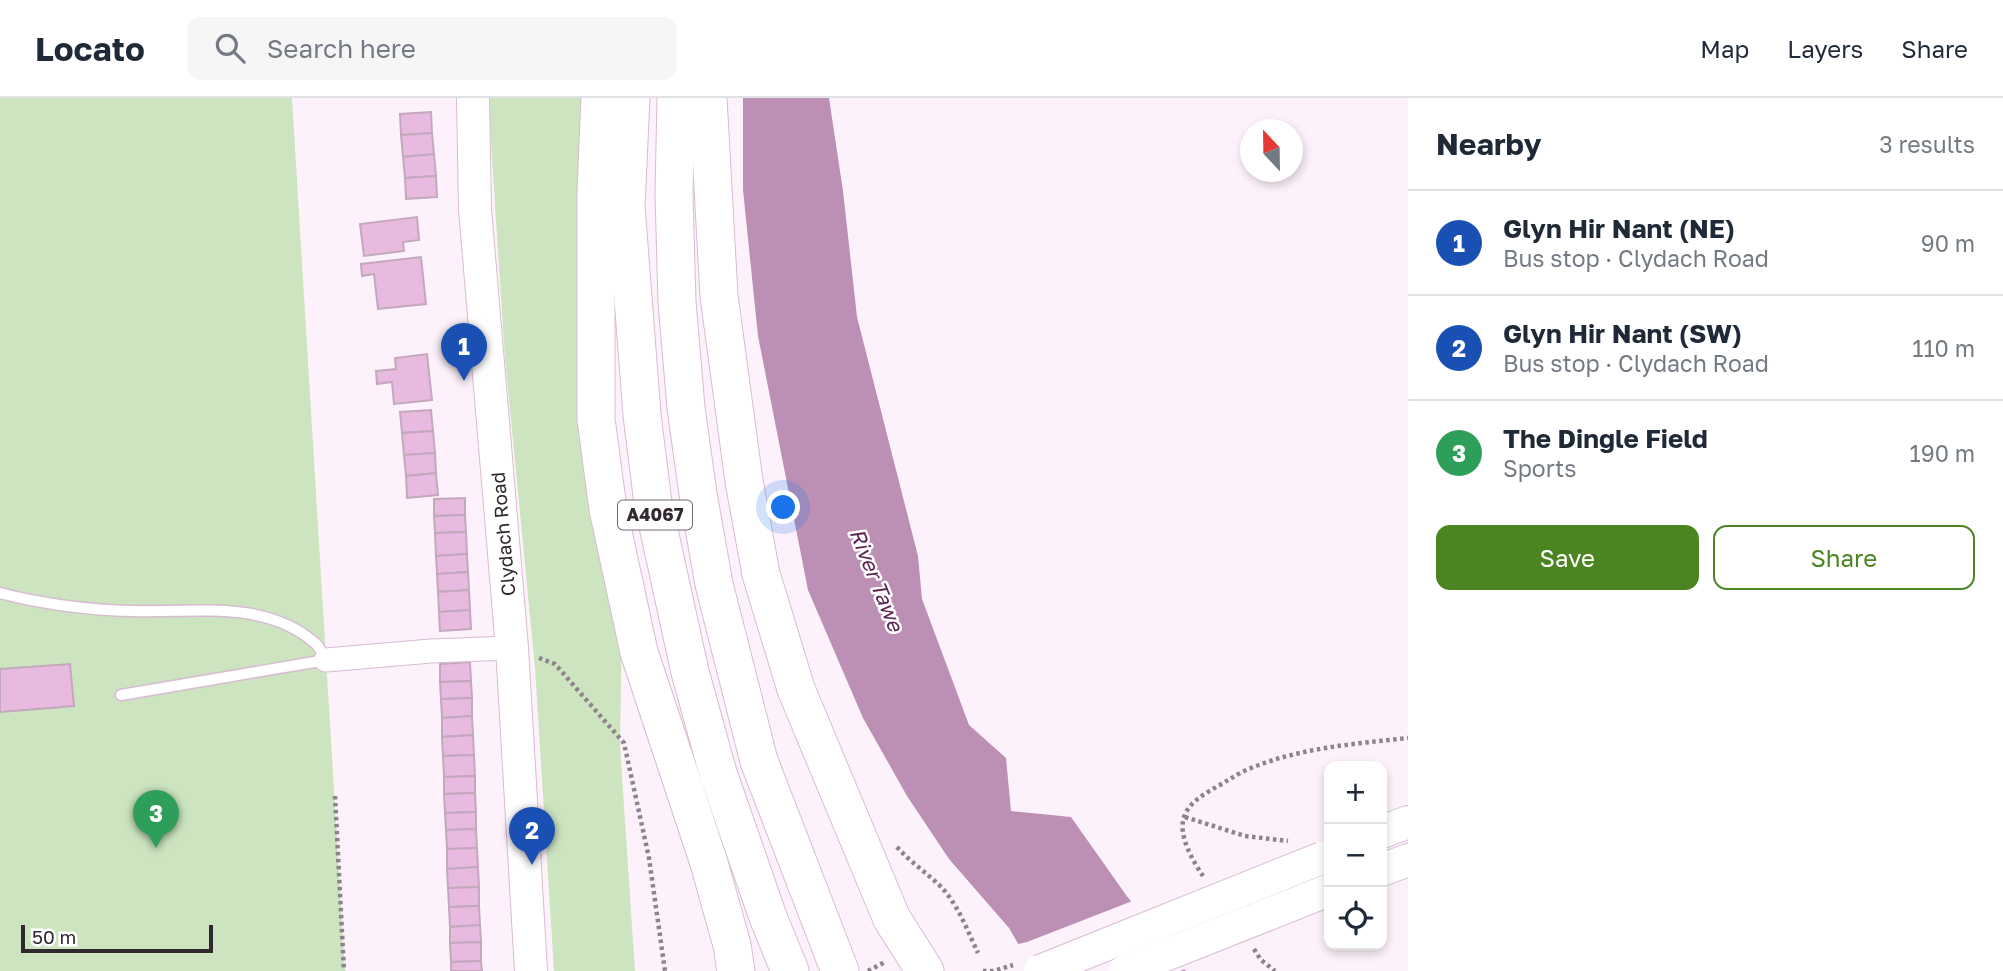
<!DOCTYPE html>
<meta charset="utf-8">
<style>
:root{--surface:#fff;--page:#f6f6f7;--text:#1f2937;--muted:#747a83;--line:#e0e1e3;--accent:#4b8522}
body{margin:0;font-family:"Golos Text",sans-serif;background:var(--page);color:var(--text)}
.controls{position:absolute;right:21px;bottom:21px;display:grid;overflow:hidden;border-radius:14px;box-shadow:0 4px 10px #0003}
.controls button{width:63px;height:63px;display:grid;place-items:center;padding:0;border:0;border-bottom:2px solid var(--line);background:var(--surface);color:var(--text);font:35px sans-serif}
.compass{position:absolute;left:1240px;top:21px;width:63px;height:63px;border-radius:50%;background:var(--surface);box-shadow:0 4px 10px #0003;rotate:338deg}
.scale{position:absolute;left:21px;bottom:18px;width:192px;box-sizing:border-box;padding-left:7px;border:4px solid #322830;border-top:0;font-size:19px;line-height:24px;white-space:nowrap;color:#322830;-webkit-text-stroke:5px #fff;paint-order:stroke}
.you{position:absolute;left:784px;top:410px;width:24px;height:24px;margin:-18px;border:5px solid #fff;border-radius:50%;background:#1a73e8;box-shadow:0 0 0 10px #1a73e833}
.badge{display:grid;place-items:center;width:46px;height:46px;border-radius:50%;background:var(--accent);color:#fff;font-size:23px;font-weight:700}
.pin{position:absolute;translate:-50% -58px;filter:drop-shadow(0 2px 4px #0008)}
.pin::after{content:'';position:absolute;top:37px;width:24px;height:21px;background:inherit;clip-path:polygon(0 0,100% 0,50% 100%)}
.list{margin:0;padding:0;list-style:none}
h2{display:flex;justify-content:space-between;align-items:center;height:91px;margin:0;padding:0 28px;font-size:30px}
h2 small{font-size:23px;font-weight:400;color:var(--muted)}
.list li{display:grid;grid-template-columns:46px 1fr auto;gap:21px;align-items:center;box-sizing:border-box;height:105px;padding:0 28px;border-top:2px solid var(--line)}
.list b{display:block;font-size:26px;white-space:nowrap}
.list p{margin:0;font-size:23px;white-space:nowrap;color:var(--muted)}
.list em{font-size:23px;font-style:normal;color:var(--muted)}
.actions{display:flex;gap:14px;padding:21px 28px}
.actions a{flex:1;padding:16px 0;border:2px solid var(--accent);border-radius:14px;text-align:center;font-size:24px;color:var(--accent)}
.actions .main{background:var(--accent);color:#fff}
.icon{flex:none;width:38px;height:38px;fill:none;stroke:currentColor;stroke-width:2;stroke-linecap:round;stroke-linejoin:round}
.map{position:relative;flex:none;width:1408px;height:873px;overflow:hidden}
header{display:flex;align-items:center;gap:42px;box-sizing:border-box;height:98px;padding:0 35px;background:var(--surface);border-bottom:2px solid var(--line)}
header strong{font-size:33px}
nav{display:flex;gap:38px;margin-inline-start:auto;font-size:24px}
.search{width:490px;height:63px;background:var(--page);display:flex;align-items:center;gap:18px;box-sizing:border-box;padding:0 24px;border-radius:14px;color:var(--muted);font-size:26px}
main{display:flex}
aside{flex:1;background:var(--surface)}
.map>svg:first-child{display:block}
</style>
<header>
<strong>Locato</strong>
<div class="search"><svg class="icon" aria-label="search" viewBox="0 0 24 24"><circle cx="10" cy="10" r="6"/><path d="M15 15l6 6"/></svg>Search here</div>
<nav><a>Map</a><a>Layers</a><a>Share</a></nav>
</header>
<main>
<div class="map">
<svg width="1408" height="873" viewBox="0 0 1408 873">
<rect width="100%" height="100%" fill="#fdf2fb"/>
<g fill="#cce5c0">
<path d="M0 0H292L345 873H0Z"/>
<path d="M488 0H590L622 520 620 648 635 873H554L535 570 505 260Z"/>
</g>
<path fill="#bc90b5" d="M743 0H829L843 93 857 219 918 458 922 501 969 627 1006 660 1011 713 1071 719 1126 797 1186 873H1034L1009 830 949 761 907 698 863 620 808 492 758 238 743 92Z"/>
<path fill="#fdf2fb" d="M1135 802 1188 870 1180 873H1030L1014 847 1027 844Z"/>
<g fill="#e8bae0" stroke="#c3a8be" stroke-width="2">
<path d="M431 14 432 35 401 37 400 16Z"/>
<path d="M432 35 434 56 403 59 401 37Z"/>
<path d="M434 56 436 78 405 80 403 59Z"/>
<path d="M436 78 437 99 406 101 405 80Z"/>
<path d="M417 119 419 142 403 144 404 153 364 158 360 126Z"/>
<path d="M421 159 426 206 378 211 374 176 362 178 361 166Z"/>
<path d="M427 256 432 302 394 306 392 284 377 286 376 273 396 271 395 260Z"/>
<path d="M431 312 433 333 402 335 400 314Z"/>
<path d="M433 333 435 355 404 357 402 335Z"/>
<path d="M435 355 436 375 406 378 404 357Z"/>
<path d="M436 375 438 397 407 400 406 378Z"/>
<path d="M465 400V417L434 418V401Z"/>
<path d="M465 417 466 434 435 435 434 418Z"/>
<path d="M466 434 467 456 436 458 435 435Z"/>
<path d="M467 456 468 474 437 476 436 458Z"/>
<path d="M468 474 469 492 438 494 437 476Z"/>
<path d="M469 492 470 512 439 514 438 494Z"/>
<path d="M470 512 471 531 440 533 439 514Z"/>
<path d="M470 564 471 583 440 584V566Z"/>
<path d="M70 566 74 608 0 614V571Z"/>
<path d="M471 583 472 600 441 601 440 584Z"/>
<path d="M472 600V618L442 620 441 601Z"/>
<path d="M472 618 473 637 442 639V620Z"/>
<path d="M473 637 474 657 443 658 442 639Z"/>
<path d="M474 657 475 678 444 679 443 658Z"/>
<path d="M475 678V695L444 696V679Z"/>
<path d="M475 695 476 714 445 715 444 696Z"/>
<path d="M476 714V731L446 732 445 715Z"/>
<path d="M476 731 477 750 447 751 446 732Z"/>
<path d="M477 750 478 769 447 771V751Z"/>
<path d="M478 769 479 789 448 790 447 771Z"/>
<path d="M479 789V808L449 809 448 790Z"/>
<path d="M479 808 480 827 450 829 449 809Z"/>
<path d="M480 827 481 844 450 845V829Z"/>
<path d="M481 844V863L451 864 450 845Z"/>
<path d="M481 863 482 873H451V864Z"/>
</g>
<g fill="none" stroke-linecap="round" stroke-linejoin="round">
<g stroke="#d7bcd2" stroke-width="13">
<path id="service" d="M0 495C43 506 89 512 133 513 194 515 265 501 315 545 320 549 323 557 326 562L121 597"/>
</g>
<g stroke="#d7bcd2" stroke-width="25">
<path id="minor" d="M326 562 431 553 512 550"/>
</g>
<g stroke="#d7bcd2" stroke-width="34">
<g id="secondary">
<path d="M473 0 475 111 512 550 531 873"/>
<path d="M1382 734 1408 724"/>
<path d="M1382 772 1408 762"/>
</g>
</g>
<g stroke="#d7bcd2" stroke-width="39">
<g id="primary">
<path d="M600 0 596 94V321L608 411 639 554 709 765 732 847 736 873"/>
<path d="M631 0 626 108 642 317 653 405 690 574 718 675 768 819 790 873"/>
<path d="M676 0 674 96 677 204 686 310 698 396 714 486 759 663 840 873"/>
<path d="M708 0 719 198 744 383 761 476 796 591 892 821 925 873"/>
</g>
</g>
<g stroke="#8e838c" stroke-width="4.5" stroke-dasharray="3.5 3.5" stroke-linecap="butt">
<path d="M539 560 555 566 624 645 649 760 665 873"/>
<path d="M335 698 344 873"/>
<path d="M1185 719 1245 738 1288 743"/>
<path d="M897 749C911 765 929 776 943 791 959 809 968 834 978 855"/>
<path d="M1203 778C1193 763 1180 741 1183 723 1186 706 1203 697 1216 689 1226 684 1234 678 1244 673 1296 650 1352 646 1408 640"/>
<path d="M1254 851 1261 862 1275 873"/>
<path d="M868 873 885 864"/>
<path d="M983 873H997"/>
</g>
<use href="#service" stroke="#fff" stroke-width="10"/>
<use href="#minor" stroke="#fff" stroke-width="23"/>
<use href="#secondary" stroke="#fff" stroke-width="32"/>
<use href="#primary" stroke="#fff" stroke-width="37"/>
<g stroke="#d7bcd2" stroke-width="34" stroke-linecap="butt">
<g id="secondary-bridge">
<path d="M1040 873 1322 760"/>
<path d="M1125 873 1329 792"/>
</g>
</g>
<path stroke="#8e838c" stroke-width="4.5" stroke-dasharray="3.5 3.5" stroke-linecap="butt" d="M997 872 1013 867"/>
<use href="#secondary-bridge" stroke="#fff" stroke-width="32"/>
</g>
<g text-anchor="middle" stroke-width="5" stroke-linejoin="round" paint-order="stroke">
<rect fill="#fff" stroke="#70686e" stroke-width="2" x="618" y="402.5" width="74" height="29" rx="5"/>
<g font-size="18" font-weight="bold" fill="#322830">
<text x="655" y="423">A4067</text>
</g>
<g font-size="19" fill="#322830" stroke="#fff">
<text transform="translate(503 436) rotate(-95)" y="7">Clydach Road</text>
</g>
<g font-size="21" font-style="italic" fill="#592353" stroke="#fff">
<text transform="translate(876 482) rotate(68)" y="7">River Tawe</text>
</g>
</g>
</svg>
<div class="controls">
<button>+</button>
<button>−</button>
<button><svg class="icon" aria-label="locate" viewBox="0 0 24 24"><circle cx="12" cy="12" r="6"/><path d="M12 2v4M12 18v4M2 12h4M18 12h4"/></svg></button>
</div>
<svg class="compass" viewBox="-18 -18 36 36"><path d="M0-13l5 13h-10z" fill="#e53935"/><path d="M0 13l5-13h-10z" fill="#747a83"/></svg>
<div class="scale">50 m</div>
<div class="you"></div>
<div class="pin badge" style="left:464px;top:283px;background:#1a4fb4">1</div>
<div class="pin badge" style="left:532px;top:767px;background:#1a4fb4">2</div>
<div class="pin badge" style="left:156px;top:750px;background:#2e9e5b">3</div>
</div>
<aside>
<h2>Nearby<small>3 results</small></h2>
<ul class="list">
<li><span class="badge" style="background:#1a4fb4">1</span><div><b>Glyn Hir Nant (NE)</b><p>Bus stop · Clydach Road</p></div><em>90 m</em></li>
<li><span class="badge" style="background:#1a4fb4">2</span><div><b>Glyn Hir Nant (SW)</b><p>Bus stop · Clydach Road</p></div><em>110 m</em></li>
<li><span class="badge" style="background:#2e9e5b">3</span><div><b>The Dingle Field</b><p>Sports</p></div><em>190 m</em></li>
</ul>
<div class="actions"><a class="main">Save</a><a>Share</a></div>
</aside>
</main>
